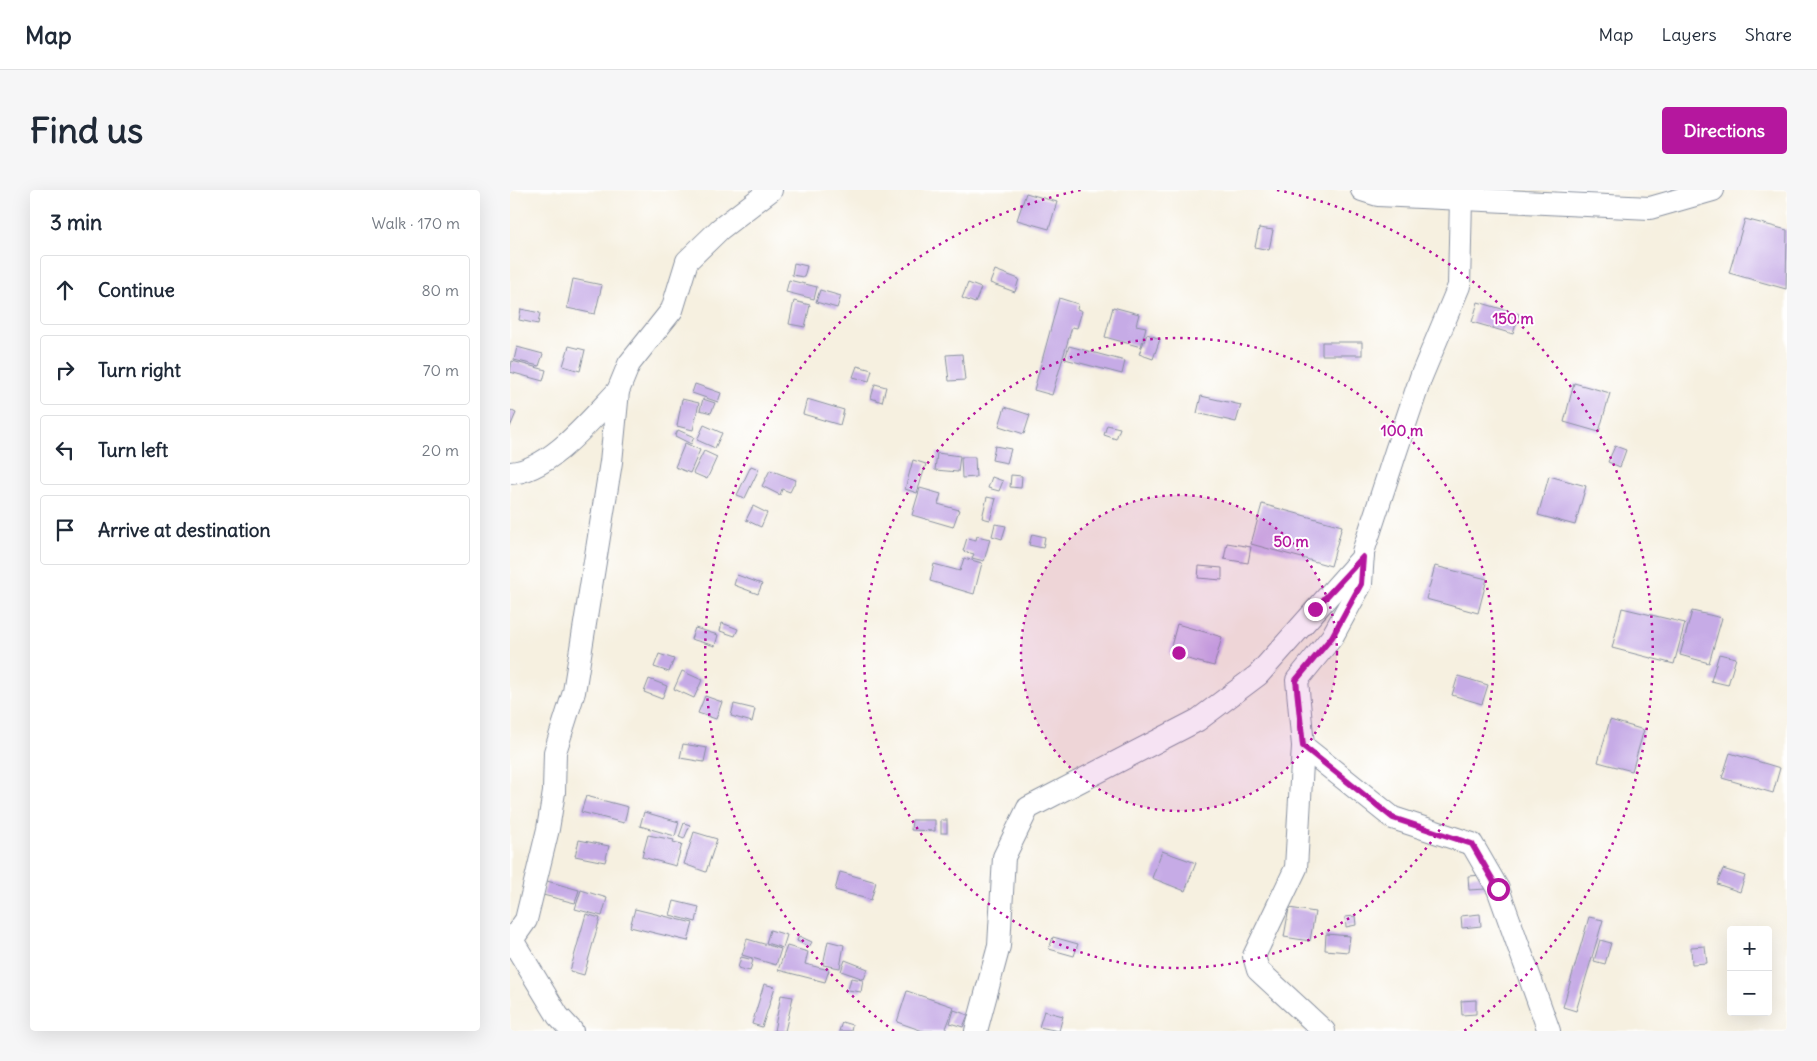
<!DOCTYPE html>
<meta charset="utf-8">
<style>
:root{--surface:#fff;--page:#f6f6f7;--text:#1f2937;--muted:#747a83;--line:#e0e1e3;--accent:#b5179e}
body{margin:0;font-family:Delius,sans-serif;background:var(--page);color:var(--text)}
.controls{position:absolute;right:15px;bottom:15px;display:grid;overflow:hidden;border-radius:5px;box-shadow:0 5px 20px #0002}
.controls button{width:45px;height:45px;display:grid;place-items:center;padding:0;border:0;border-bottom:1px solid var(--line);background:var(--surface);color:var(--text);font:25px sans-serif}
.stop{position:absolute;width:15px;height:15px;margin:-11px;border:4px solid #b5179e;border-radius:50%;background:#fff}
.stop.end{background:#b5179e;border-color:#fff;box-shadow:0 1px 5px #0008}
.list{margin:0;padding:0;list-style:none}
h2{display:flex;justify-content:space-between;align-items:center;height:65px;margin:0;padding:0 20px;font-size:21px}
h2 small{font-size:16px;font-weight:400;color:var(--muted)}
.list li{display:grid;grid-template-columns:32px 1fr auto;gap:15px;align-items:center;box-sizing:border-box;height:70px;margin:0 10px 10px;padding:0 10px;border:1px solid var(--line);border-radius:5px}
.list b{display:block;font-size:19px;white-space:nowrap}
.list em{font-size:16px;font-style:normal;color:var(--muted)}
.icon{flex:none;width:28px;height:28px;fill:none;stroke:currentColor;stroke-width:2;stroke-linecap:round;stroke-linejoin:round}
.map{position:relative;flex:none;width:1277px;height:841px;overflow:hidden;border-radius:5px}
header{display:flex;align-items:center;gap:30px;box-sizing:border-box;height:70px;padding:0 25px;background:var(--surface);border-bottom:1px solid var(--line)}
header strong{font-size:24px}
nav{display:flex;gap:28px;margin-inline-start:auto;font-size:18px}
.intro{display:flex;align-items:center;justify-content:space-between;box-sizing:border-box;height:120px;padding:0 30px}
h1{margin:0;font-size:35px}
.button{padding:12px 22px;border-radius:5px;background:var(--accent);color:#fff;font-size:18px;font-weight:700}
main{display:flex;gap:30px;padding:0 30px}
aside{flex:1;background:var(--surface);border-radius:5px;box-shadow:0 5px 20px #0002}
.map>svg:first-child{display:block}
</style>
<header>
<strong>Map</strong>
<nav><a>Map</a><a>Layers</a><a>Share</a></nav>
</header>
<div class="intro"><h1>Find us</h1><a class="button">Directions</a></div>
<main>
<aside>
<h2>3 min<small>Walk · 170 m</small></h2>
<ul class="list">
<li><svg class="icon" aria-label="ahead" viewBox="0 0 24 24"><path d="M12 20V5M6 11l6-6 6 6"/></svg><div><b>Continue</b></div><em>80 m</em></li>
<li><svg class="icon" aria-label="right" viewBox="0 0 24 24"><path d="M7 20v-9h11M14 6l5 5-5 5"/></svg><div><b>Turn right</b></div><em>70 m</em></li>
<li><svg class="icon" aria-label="left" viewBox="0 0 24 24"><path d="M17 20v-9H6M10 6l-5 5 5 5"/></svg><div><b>Turn left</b></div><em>20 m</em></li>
<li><svg class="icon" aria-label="arrive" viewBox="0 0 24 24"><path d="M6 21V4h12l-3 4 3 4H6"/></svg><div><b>Arrive at destination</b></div></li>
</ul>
</aside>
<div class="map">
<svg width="1277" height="841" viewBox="0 0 1277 841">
<rect width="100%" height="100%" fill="#fff"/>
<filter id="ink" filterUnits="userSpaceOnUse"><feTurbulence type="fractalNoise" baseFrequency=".02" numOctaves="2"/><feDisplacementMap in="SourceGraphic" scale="10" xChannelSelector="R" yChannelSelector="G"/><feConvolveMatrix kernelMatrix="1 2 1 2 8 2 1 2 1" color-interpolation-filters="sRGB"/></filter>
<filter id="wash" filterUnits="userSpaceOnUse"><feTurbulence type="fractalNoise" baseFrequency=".0096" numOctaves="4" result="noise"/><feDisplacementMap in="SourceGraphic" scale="20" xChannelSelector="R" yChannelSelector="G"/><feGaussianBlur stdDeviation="1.12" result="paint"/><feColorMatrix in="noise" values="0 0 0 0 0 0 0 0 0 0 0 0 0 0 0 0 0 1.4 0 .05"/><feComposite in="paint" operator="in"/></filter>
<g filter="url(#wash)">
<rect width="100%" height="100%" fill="#f6f0e0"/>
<g id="blocks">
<g fill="#c6abe6">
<path d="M516 3 547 12 539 39 507 30Z"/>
<path d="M1235 29 1277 40 1276 99 1219 83Z"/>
<path d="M749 38 763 40 759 60 745 57Z"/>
<path d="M284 73 297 76 294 87 282 85Z"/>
<path d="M485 80 509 89 505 102 480 93Z"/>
<path d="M63 89 92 95 85 124 57 118Z"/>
<path d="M279 90 307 97 304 109 276 102Z"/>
<path d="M458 93 471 98 465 113 452 108Z"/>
<path d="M310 100 331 106 327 118 306 112Z"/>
<path d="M549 108 568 114 567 119 572 121 567 138 562 137 542 205 524 200Z"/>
<path d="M284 111 300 115 295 137 279 134Z"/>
<path d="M968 112 1009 124 1003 144 962 132Z"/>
<path d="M603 117 629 124 626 135 636 137 631 157 595 147Z"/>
<path d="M11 119 30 123 28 134 9 130Z"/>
<path d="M637 144 650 149 643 169 629 164Z"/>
<rect x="812" y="152" width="40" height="13"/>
<path d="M59 156 75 160 70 181 53 176Z"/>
<path d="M559 156 615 171 612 184 555 169Z"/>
<path d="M7 157 33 164 29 176 4 170Z"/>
<path d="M452 164 455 190 439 191 436 165Z"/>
<path d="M2 171 36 180 33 191 0 182Z"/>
<path d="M347 176 362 180 359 191 343 187Z"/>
<path d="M1064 193 1100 203 1089 242 1054 232Z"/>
<path d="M185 194 211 203 208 212 182 203Z"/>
<path d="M365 194 376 197 372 212 361 208Z"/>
<path d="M691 206 731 215 726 232 687 223Z"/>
<path d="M172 209 189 213 183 240 167 236Z"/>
<path d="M193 209 205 213 201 223 190 220Z"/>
<path d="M297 209 334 220 330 235 293 224Z"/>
<path d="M495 217 520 225 514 244 489 236Z"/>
<path d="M0 220 6 223 0 237Z"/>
<path d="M194 235 212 243 205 258 187 250Z"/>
<path d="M597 235 610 238 606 249 594 245Z"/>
<path d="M168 240 184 247 181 254 165 246Z"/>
<path d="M175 253 190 260 180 283 165 277Z"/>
<path d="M485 256 501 259 497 273 482 270Z"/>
<path d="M1105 256 1116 260 1110 277 1098 272Z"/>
<path d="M194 261 207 267 197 289 183 283Z"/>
<path d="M427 263 450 266 448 282 425 280Z"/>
<path d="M451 267H465L466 287 452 288Z"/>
<path d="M403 270 416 274 407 303 395 299Z"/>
<path d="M241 276 249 279 235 308 227 305Z"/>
<path d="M260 280 286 290 280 302 272 299 270 305 252 296Z"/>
<path d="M501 285 512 286 511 298 500 297Z"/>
<path d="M1039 286 1076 296 1065 335 1028 325Z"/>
<path d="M482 287 493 291 489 301 478 298Z"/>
<path d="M410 298 431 304 428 314 449 320 443 337 402 325Z"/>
<path d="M477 307 486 309 480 330 472 328Z"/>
<path d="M752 314 832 336 821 376 741 354Z"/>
<path d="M243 316 257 323 251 337 236 330Z"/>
<path d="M485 334 496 336 492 349 482 346Z"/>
<path d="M522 344 535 347 533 358 519 355Z"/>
<path d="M467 346 480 349 474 371 462 368 464 364 453 361 457 348 466 350Z"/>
<path d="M717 353 741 357 738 373 714 369Z"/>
<path d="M454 368 472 373 464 404 420 391 424 374 450 381Z"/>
<path d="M689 376 712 378V390L688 388Z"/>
<path d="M925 376 977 389 968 423 916 409Z"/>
<path d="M227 385 252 394 248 404 224 395Z"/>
<path d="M1112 418 1175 433 1164 474 1102 458Z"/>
<path d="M1182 421 1212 428 1199 473 1170 465Z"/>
<path d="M212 433 228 439 225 446 210 441Z"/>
<path d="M667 434 712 447 704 476 659 464Z"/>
<path d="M185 438 208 445 205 456 181 449Z"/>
<path d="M149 464 164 469 159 482 144 477Z"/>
<path d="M1209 464 1226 468 1218 495 1201 491Z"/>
<path d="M172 481 192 490 184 508 164 499Z"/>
<path d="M948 486 978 495 972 514 942 505Z"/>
<path d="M139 489 157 496 152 509 134 502Z"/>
<path d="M195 506 212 512 206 529 188 523Z"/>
<path d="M224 514 245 519 242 532 221 526Z"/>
<path d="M1100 530 1134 540 1122 581 1088 572Z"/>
<path d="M173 554 197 558 194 572 170 568Z"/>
<path d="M1220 563 1270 578 1263 603 1212 588Z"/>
<path d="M76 606 118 617 114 633 71 622Z"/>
<path d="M134 622 169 632 165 646 130 636Z"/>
<path d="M402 630H425V641L401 640Z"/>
<rect x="431" y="630" width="6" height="13"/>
<path d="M174 633 180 635 174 649 169 647Z"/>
<path d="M184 642 207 649 196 682 174 674Z"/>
<path d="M138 645 164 650 163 652 172 654 166 676 132 667Z"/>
<path d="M69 650 99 656 95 672 65 666Z"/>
<path d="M652 661 686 673 675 701 642 688Z"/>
<path d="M1213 679 1235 686 1230 702 1207 694Z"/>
<path d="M330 682 366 692 361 710 325 700Z"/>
<path d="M974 685 976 699 959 700 958 686Z"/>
<path d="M37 691 69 700 65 713 33 705Z"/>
<path d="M71 700 97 708 92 726 65 719Z"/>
<path d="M164 711 189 717 186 732 160 725Z"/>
<path d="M779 718 805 722 800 751 774 747Z"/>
<path d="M125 719 183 733 178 751 120 737Z"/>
<path d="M76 724 90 728 74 785 60 781Z"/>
<path d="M970 724 971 736 952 738 951 726Z"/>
<path d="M845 726 846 735 836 737 835 727Z"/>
<path d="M1079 727 1093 730 1066 821 1053 817Z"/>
<path d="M260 740 277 745 273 758 256 753Z"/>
<path d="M816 744 840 746 838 762 815 760Z"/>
<path d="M289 746 302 752 299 757 287 751Z"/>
<path d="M543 747 568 754 564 766 539 759Z"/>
<path d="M237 749 271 759 266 775 232 765Z"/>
<path d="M1090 750 1101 753 1095 774 1084 771Z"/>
<path d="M318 751 334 755 330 778 313 775Z"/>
<path d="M277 756 298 762 295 774 319 780 315 792 268 780Z"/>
<path d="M1195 756 1197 773 1182 774 1181 757Z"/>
<path d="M231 767 243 770 240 781 228 778Z"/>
<path d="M335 770 358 779 354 789 331 781Z"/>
<path d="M341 788 353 790 351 802 338 800Z"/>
<path d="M254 794 265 797 252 837 242 834Z"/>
<path d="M397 801 444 817 435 841H413L387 832Z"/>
<path d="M271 805 283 807 275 841H264Z"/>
<path d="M966 810V824L952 825 951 811Z"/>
<path d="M444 820 458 825 453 837 440 833Z"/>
<path d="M534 821 553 826 549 841 529 837Z"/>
<path d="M332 832 342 835 341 841H329Z"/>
</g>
</g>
</g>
<g filter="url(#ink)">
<use href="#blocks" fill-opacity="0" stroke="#88909f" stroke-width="1"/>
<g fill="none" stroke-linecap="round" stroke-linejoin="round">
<g stroke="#88909f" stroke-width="24">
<g id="street">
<path d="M852 0 868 5 1140 18 1203 0"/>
<path d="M0 283C40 281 81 229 108 201"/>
<path d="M793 556 883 628 962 654 988 699 1039 841"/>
<path d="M62 841 48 826 2 750 16 730 38 639 44 602 45 562 64 502 101 272 108 201 119 174 162 120 177 71 210 39 261 0"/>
<path d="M466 841 489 756 494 667 518 618 688 530 748 485 853 367"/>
<path d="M814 841 748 780 744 766 786 678 793 556 787 490 822 447 851 394 853 362 886 261 911 187 949 96 951 8 954 0"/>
</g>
</g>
<use href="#street" stroke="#fff" stroke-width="22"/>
</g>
</g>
<g fill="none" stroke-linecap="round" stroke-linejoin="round" filter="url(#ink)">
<path stroke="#b5179e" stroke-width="6" d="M805 419 853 367 851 394 822 447 786 490 793 556 883 628 962 654 988 699"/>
</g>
<circle cx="669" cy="463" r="158" fill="#b5179e" fill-opacity=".12"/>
<g fill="none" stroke="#b5179e" stroke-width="2.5" stroke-dasharray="2.5 5">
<circle cx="669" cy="463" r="158"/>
<circle cx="669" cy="463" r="315"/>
<path d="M384 841A473 473 0 0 1 571 0M767 0A473 473 0 0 1 954 841"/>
</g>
<circle cx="669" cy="463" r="8" fill="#b5179e" stroke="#fff" stroke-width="2.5"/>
<g font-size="15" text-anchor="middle" font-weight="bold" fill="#b5179e" stroke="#fff" stroke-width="4" stroke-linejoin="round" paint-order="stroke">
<text x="1003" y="134">150 m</text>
<text x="892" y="246">100 m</text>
<text x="781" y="357">50 m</text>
</g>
</svg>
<div class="controls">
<button>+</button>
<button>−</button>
</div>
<div class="stop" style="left:988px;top:699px"></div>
<div class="stop end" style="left:805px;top:419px"></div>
</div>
</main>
